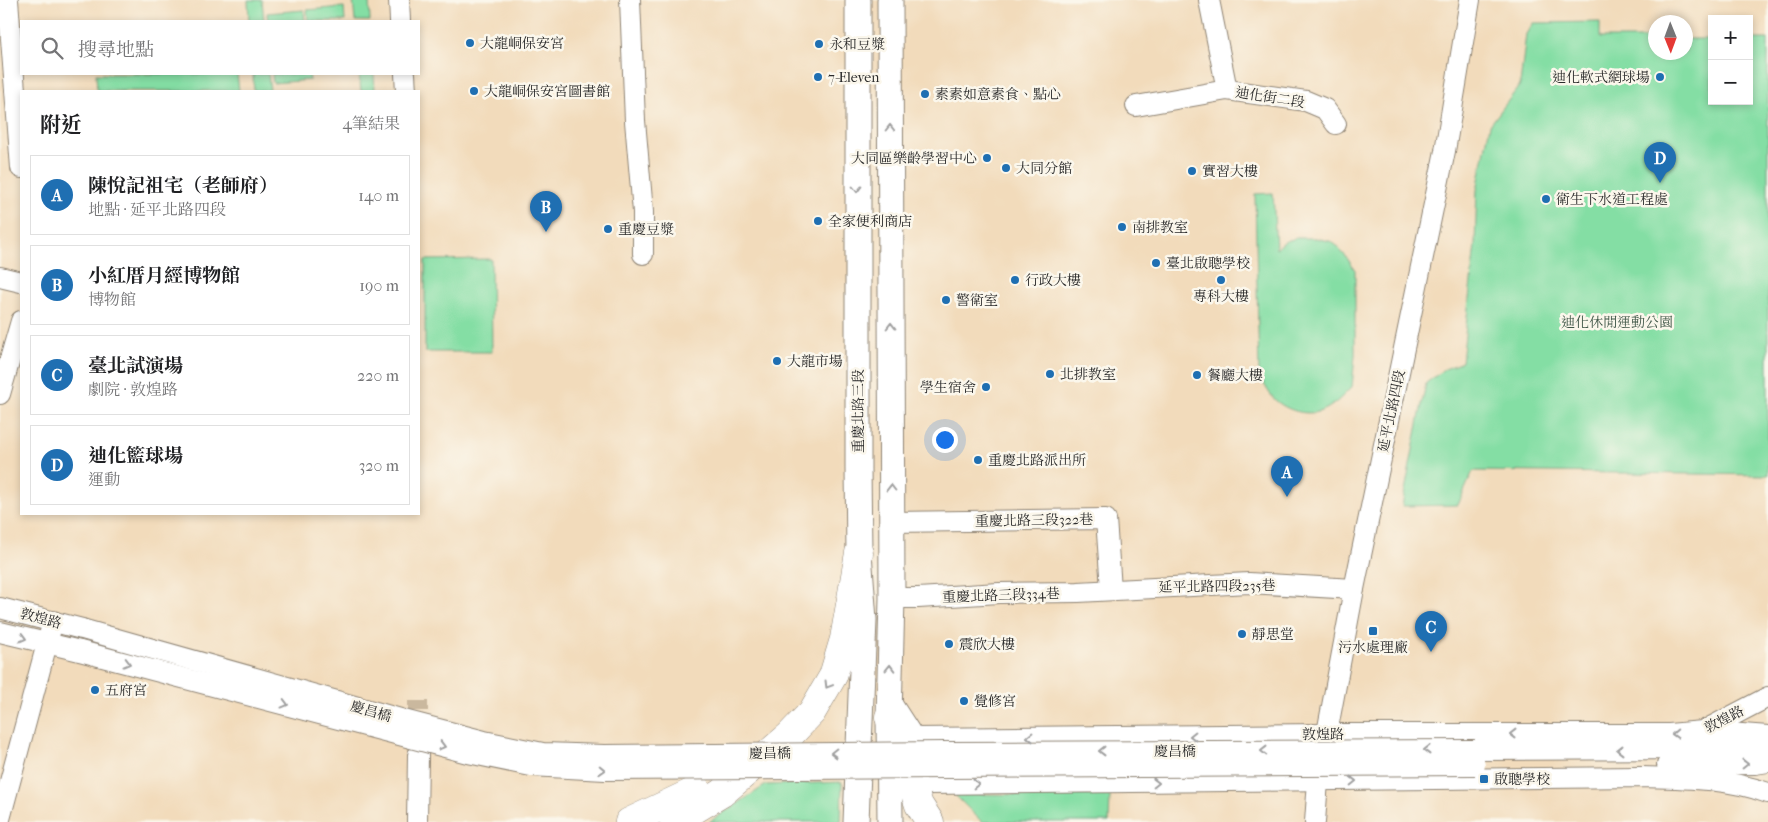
<!DOCTYPE html>
<html lang="zh-TW">
<meta charset="utf-8">
<style>
:root{--surface:#fff;--page:#f6f6f6;--text:#202124;--muted:#757577;--line:#e0e0e0;--accent:#1f6fb2}
body{margin:0;font-family:"IM FELL French Canon","Noto Serif TC",serif;background:var(--page);color:var(--text)}
.controls{position:absolute;right:15px;top:15px;display:grid;overflow:hidden;border-radius:0px;box-shadow:0 2px 8px #0003}
.controls button{width:45px;height:45px;display:grid;place-items:center;padding:0;border:0;border-bottom:1px solid var(--line);background:var(--surface);color:var(--text);font:25px sans-serif}
.compass{position:absolute;left:1648px;top:15px;width:45px;height:45px;border-radius:50%;background:var(--surface);box-shadow:0 2px 8px #0003;rotate:179deg}
.you{position:absolute;left:944px;top:439px;width:18px;height:18px;margin:-12px;border:4px solid #fff;border-radius:50%;background:#1a73e8;box-shadow:0 0 0 8px #1a73e833}
.badge{display:grid;place-items:center;width:32px;height:32px;border-radius:50%;background:var(--accent);color:#fff;font-size:16px;font-weight:700}
.pin{position:absolute;translate:-50% -41px;filter:drop-shadow(0 1px 2px #0008)}
.pin::after{content:'';position:absolute;top:26px;width:18px;height:15px;background:inherit;clip-path:polygon(0 0,100% 0,50% 100%)}
.list{margin:0;padding:0;list-style:none}
h2{display:flex;justify-content:space-between;align-items:center;height:65px;margin:0;padding:0 20px;font-size:21px}
h2 small{font-size:16px;font-weight:400;color:var(--muted)}
.list li{display:grid;grid-template-columns:32px 1fr auto;gap:15px;align-items:center;box-sizing:border-box;height:80px;margin:0 10px 10px;padding:0 10px;border:1px solid var(--line);border-radius:0px}
.list b{display:block;font-size:19px;white-space:nowrap}
.list p{margin:0;font-size:16px;white-space:nowrap;color:var(--muted)}
.list em{font-size:16px;font-style:normal;color:var(--muted)}
.icon{flex:none;width:28px;height:28px;fill:none;stroke:currentColor;stroke-width:2;stroke-linecap:round;stroke-linejoin:round}
.map{position:relative;flex:none;width:1768px;height:822px;overflow:hidden}
.search{position:absolute;background:var(--surface);box-shadow:0 2px 8px #0003;left:20px;top:20px;width:400px;height:55px;display:flex;align-items:center;gap:12px;box-sizing:border-box;padding:0 18px;border-radius:0px;color:var(--muted);font-size:19px}
.panel{position:absolute;background:var(--surface);box-shadow:0 2px 8px #0003;left:20px;top:90px;width:400px;height:425px;border-radius:0px}
.map>svg:first-child{display:block}
</style>
<div class="map">
<svg width="1768" height="822" viewBox="0 0 1768 822">
<rect width="100%" height="100%" fill="#fbf7ec"/>
<filter id="ink" filterUnits="userSpaceOnUse"><feTurbulence type="fractalNoise" baseFrequency=".02" numOctaves="2"/><feDisplacementMap in="SourceGraphic" scale="10" xChannelSelector="R" yChannelSelector="G"/><feConvolveMatrix kernelMatrix="1 2 1 2 8 2 1 2 1" color-interpolation-filters="sRGB"/></filter>
<filter id="wash" filterUnits="userSpaceOnUse"><feTurbulence type="fractalNoise" baseFrequency=".0096" numOctaves="4" result="noise"/><feDisplacementMap in="SourceGraphic" scale="20" xChannelSelector="R" yChannelSelector="G"/><feGaussianBlur stdDeviation="1.12" result="paint"/><feColorMatrix in="noise" values="0 0 0 0 0 0 0 0 0 0 0 0 0 0 0 0 0 1.4 0 .05"/><feComposite in="paint" operator="in"/></filter>
<g filter="url(#wash)">
<rect width="100%" height="100%" fill="#f2dbbb"/>
<g fill="#84dea4" stroke="#588468">
<path d="M248 0H262L264 21H249Z"/>
<path d="M353 0H369L370 21H355Z"/>
<path d="M344 7 345 21H308L307 10Z"/>
<path d="M304 10 305 21H268L267 13Z"/>
<path d="M1600 22V38H1655L1656 52H1686V39H1712V101H1749V39H1768V475L1473 471 1458 505 1402 506 1426 383 1445 369 1462 362 1475 245 1477 190 1490 125 1520 85 1526 34 1533 23Z"/>
<path d="M96 74H237L239 91H97Z"/>
<path d="M253 74H268L270 91H254Z"/>
<path d="M272 74H309L310 80 273 83Z"/>
<path d="M359 74H374L375 91H361Z"/>
<path d="M1273 193 1276 249 1284 242 1296 238H1316L1333 242 1347 258 1355 270V355L1352 387C1345 393 1339 401 1331 406 1316 417 1294 414 1279 403 1270 397 1265 385 1259 375L1255 194Z"/>
<path d="M491 259 492 352H425V260Z"/>
<path d="M842 782 841 822H709L766 785Z"/>
<path d="M954 794 1110 795 1109 822H982Z"/>
</g>
</g>
<g filter="url(#ink)">
<g fill="none" stroke-linecap="round" stroke-linejoin="round">
<path stroke="#cab89e" stroke-width="20" stroke-dasharray="20 10" stroke-linecap="butt" d="M418 741V701"/>
<g stroke="#8e8373" stroke-width="22">
<g id="minor">
<path d="M8 0 21 168"/>
<path d="M399 0 400 21"/>
<path d="M630 0 635 121 643 212V254"/>
<path d="M1209 0 1227 90 1306 101 1325 109 1336 124"/>
<path d="M405 74 406 91"/>
<path d="M1136 106 1227 90"/>
<path d="M0 277 21 282"/>
<path d="M0 394 21 321"/>
<path d="M891 522 1106 519 1111 589"/>
<path d="M892 598H918L999 593 1078 592 1249 583 1354 589"/>
<path d="M0 608 82 629"/>
<path d="M0 632 80 651"/>
<path d="M892 704 914 738 1328 734H1669L1703 731 1768 697"/>
<path d="M1703 731 1768 736"/>
<path d="M1475 750 1721 749 1768 745"/>
<path d="M1667 765 1755 764 1768 762"/>
<path d="M927 784 1641 777C1684 778 1727 778 1768 793"/>
<path d="M0 819 53 621"/>
<path d="M417 822 418 755"/>
<path d="M1315 822 1318 781 1354 589 1445 151 1470 0"/>
</g>
</g>
<g stroke="#8e8373" stroke-width="27">
<g id="major">
<path d="M890 0 892 598 889 717 890 822"/>
<path d="M856 822 864 620 859 553 858 468V0"/>
</g>
</g>
<g stroke="#8e8373" stroke-width="29">
<g id="highway">
<path d="M889 717 919 805 930 822"/>
<path d="M629 822 697 790"/>
<path d="M674 822 722 793 789 736 812 712 833 676 844 639 859 553"/>
</g>
</g>
<use href="#minor" stroke="#fff" stroke-width="20"/>
<use href="#major" stroke="#fff" stroke-width="25"/>
<use href="#highway" stroke="#fff" stroke-width="28"/>
<g stroke="#8e8373" stroke-width="22" stroke-linecap="butt">
<g id="minor-bridge">
<path d="M82 629 408 721 484 741 543 753 604 755 945 752 1475 750"/>
<path d="M80 651 468 753 531 766 605 770 1475 765"/>
</g>
</g>
<use href="#minor-bridge" stroke="#fff" stroke-width="20"/>
</g>
<defs><path id="oneway-chevron" d="M-2-3.5L2.5 0L-2 3.5" fill="none" stroke-width="1.6" stroke-linecap="round" stroke-linejoin="round" transform="scale(1.25)"/></defs>
<g stroke="#a0a0a0">
<use href="#oneway-chevron" transform="translate(890 128) rotate(-90)"/>
<use href="#oneway-chevron" transform="translate(857 189) rotate(90)"/>
<use href="#oneway-chevron" transform="translate(891 326) rotate(-90)"/>
<use href="#oneway-chevron" transform="translate(891 488) rotate(-90)"/>
<use href="#oneway-chevron" transform="translate(23 638) rotate(15)"/>
<use href="#oneway-chevron" transform="translate(127 663) rotate(15)"/>
<use href="#oneway-chevron" transform="translate(890 668) rotate(-89)"/>
<use href="#oneway-chevron" transform="translate(828 685) rotate(121)"/>
<use href="#oneway-chevron" transform="translate(285 704) rotate(15)"/>
<use href="#oneway-chevron" transform="translate(1513 734) rotate(180)"/>
<use href="#oneway-chevron" transform="translate(1675 734) rotate(177)"/>
<use href="#oneway-chevron" transform="translate(1193 736) rotate(179)"/>
<use href="#oneway-chevron" transform="translate(1030 737) rotate(179)"/>
<use href="#oneway-chevron" transform="translate(442 746) rotate(15)"/>
<use href="#oneway-chevron" transform="translate(1427 750) rotate(180)"/>
<use href="#oneway-chevron" transform="translate(1620 750) rotate(180)"/>
<use href="#oneway-chevron" transform="translate(1102 751) rotate(180)"/>
<use href="#oneway-chevron" transform="translate(1264 751) rotate(180)"/>
<use href="#oneway-chevron" transform="translate(834 753) rotate(179)"/>
<use href="#oneway-chevron" transform="translate(1745 764) rotate(-1)"/>
<use href="#oneway-chevron" transform="translate(602 770) rotate(2)"/>
<use href="#oneway-chevron" transform="translate(1353 781) rotate(-1)"/>
<use href="#oneway-chevron" transform="translate(1156 783) rotate(-1)"/>
<use href="#oneway-chevron" transform="translate(976 784) rotate(-1)"/>
</g>
</g>
<g fill="#1f6fb2" stroke="#fbf7ec" stroke-width="2">
<circle cx="470" cy="43" r="5"/>
<circle cx="819" cy="44" r="5"/>
<circle cx="818" cy="77" r="5"/>
<circle cx="1660" cy="77" r="5"/>
<circle cx="474" cy="91" r="5"/>
<circle cx="925" cy="94" r="5"/>
<circle cx="987" cy="158" r="5"/>
<circle cx="1006" cy="168" r="5"/>
<circle cx="1192" cy="171" r="5"/>
<circle cx="1546" cy="199" r="5"/>
<circle cx="818" cy="221" r="5"/>
<circle cx="1122" cy="227" r="5"/>
<circle cx="608" cy="229" r="5"/>
<circle cx="1156" cy="263" r="5"/>
<circle cx="1015" cy="280" r="5"/>
<circle cx="1221" cy="280" r="5"/>
<circle cx="946" cy="300" r="5"/>
<circle cx="777" cy="361" r="5"/>
<circle cx="1050" cy="374" r="5"/>
<circle cx="1197" cy="375" r="5"/>
<circle cx="986" cy="387" r="5"/>
<circle cx="978" cy="460" r="5"/>
<rect x="1368" y="626" width="10" height="10" rx="2.5"/>
<circle cx="1242" cy="634" r="5"/>
<circle cx="949" cy="644" r="5"/>
<circle cx="95" cy="690" r="5"/>
<circle cx="964" cy="701" r="5"/>
<rect x="1479" y="774" width="10" height="10" rx="2.5"/>
</g>
<g text-anchor="middle" stroke-width="5" stroke-linejoin="round" paint-order="stroke">
<g font-size="14" fill="#2b2b2b" stroke="#fbf7ec" text-anchor="start">
<text x="480" y="48">大龍峒保安宮</text>
<text x="829" y="49">永和豆漿</text>
<text x="828" y="82">7-Eleven</text>
<text x="1650" y="82" text-anchor="end">迪化軟式網球場</text>
<text x="484" y="96">大龍峒保安宮圖書館</text>
<text x="935" y="99">素素如意素食、點心</text>
<text x="977" y="163" text-anchor="end">大同區樂齡學習中心</text>
<text x="1016" y="173">大同分館</text>
<text x="1202" y="176">實習大樓</text>
<text x="1556" y="204">衛生下水道工程處</text>
<text x="828" y="226">全家便利商店</text>
<text x="1132" y="232">南排教室</text>
<text x="618" y="234">重慶豆漿</text>
<text x="1166" y="268">臺北啟聰學校</text>
<text x="1025" y="285">行政大樓</text>
<text x="1221" y="301" text-anchor="middle">專科大樓</text>
<text x="956" y="305">警衛室</text>
<text x="787" y="366">大龍市場</text>
<text x="1060" y="379">北排教室</text>
<text x="1207" y="380">餐廳大樓</text>
<text x="976" y="392" text-anchor="end">學生宿舍</text>
<text x="988" y="465">重慶北路派出所</text>
<text x="1252" y="639">靜思堂</text>
<text x="959" y="649">震欣大樓</text>
<text x="1373" y="652" text-anchor="middle">污水處理廠</text>
<text x="105" y="695">五府宮</text>
<text x="974" y="706">覺修宮</text>
<text x="1494" y="784">啟聰學校</text>
</g>
<g font-size="14" fill="#2b2b2b" stroke="#fbf7ec">
<text transform="translate(1270 97) rotate(9)" y="5">迪化街二段</text>
<text transform="translate(858 411) rotate(-90)" y="5">重慶北路三段</text>
<text transform="translate(1391 411) rotate(-78)" y="5">延平北路四段</text>
<text transform="translate(1034 520) rotate(-1)" y="5">重慶北路三段322巷</text>
<text transform="translate(1217 586) rotate(-1)" y="5">延平北路四段235巷</text>
<text transform="translate(1001 595) rotate(-2)" y="5">重慶北路三段334巷</text>
<text transform="translate(41 618) rotate(15)" y="5">敦煌路</text>
<text transform="translate(371 711) rotate(16)" y="5">慶昌橋</text>
<text transform="translate(1724 719) rotate(-27)" y="5">敦煌路</text>
<text x="1323" y="739">敦煌路</text>
<text x="1175" y="756">慶昌橋</text>
<text transform="translate(770 753) rotate(-1)" y="5">慶昌橋</text>
</g>
<g font-size="14" fill="#415849" stroke="#fbf7ec">
<text x="1617" y="327">迪化休閒運動公園</text>
</g>
</g>
</svg>
<div class="controls">
<button>+</button>
<button>−</button>
</div>
<svg class="compass" viewBox="-18 -18 36 36"><path d="M0-13l5 13h-10z" fill="#e53935"/><path d="M0 13l5-13h-10z" fill="#757577"/></svg>
<div class="you"></div>
<div class="pin badge" style="left:1287px;top:497px">A</div>
<div class="pin badge" style="left:546px;top:232px">B</div>
<div class="pin badge" style="left:1431px;top:652px">C</div>
<div class="pin badge" style="left:1660px;top:183px">D</div>
<div class="search"><svg class="icon" aria-label="search" viewBox="0 0 24 24"><circle cx="10" cy="10" r="6"/><path d="M15 15l6 6"/></svg>搜尋地點</div>
<section class="panel">
<h2>附近<small>4筆結果</small></h2>
<ul class="list">
<li><span class="badge">A</span><div><b>陳悅記祖宅（老師府）</b><p>地點 · 延平北路四段</p></div><em>140 m</em></li>
<li><span class="badge">B</span><div><b>小紅厝月經博物館</b><p>博物館</p></div><em>190 m</em></li>
<li><span class="badge">C</span><div><b>臺北試演場</b><p>劇院 · 敦煌路</p></div><em>220 m</em></li>
<li><span class="badge">D</span><div><b>迪化籃球場</b><p>運動</p></div><em>320 m</em></li>
</ul>
</section>
</div>
